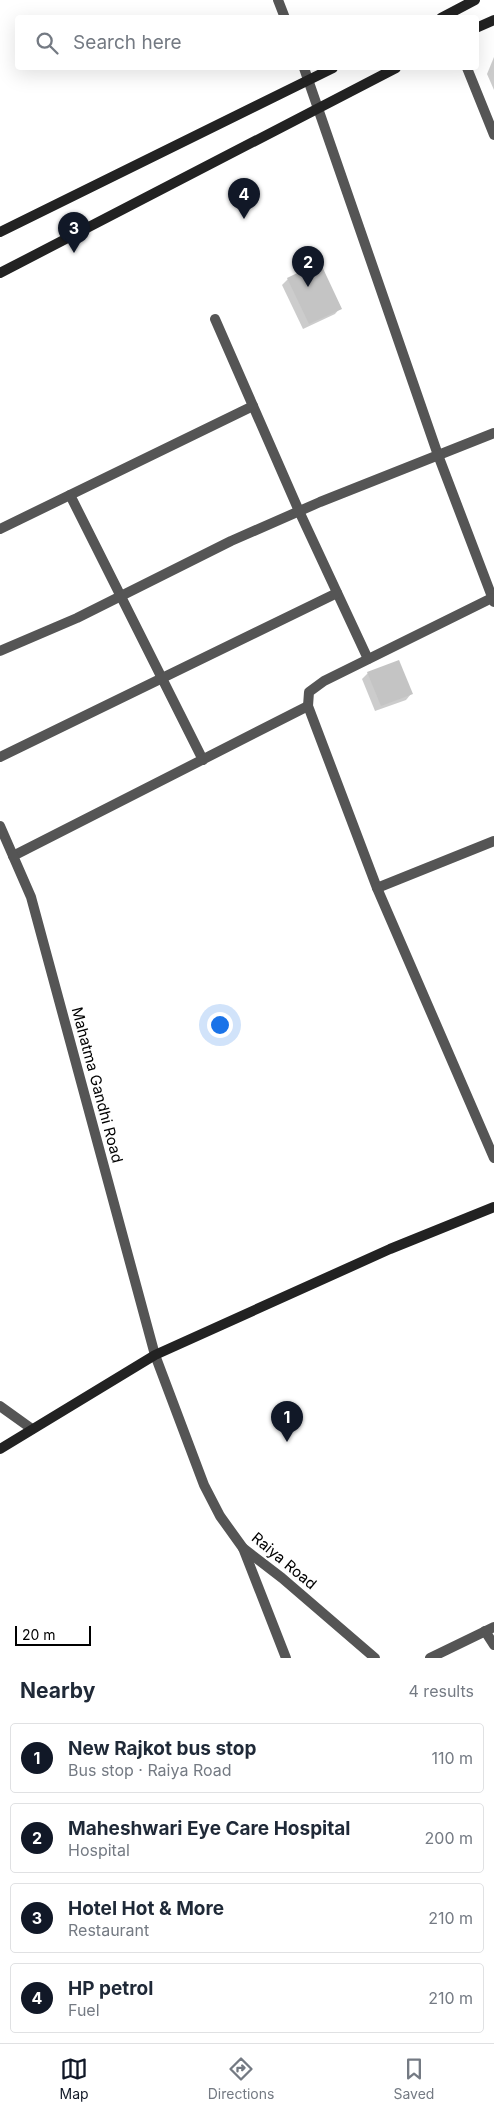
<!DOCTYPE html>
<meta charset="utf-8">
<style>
:root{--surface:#fff;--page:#f6f6f7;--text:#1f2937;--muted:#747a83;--line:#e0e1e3;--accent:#111827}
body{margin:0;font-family:Inter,sans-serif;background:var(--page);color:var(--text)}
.scale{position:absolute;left:15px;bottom:12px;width:76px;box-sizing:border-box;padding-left:5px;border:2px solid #000;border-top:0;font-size:14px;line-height:18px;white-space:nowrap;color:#000;-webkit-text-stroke:4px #fff;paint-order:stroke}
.you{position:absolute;left:219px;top:1024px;width:18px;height:18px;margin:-12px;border:4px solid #fff;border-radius:50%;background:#1a73e8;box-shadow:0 0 0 8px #1a73e833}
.badge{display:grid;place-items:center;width:32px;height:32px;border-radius:50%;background:var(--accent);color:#fff;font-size:16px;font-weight:700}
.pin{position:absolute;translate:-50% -41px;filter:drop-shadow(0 1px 2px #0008)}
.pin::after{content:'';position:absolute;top:26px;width:18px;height:15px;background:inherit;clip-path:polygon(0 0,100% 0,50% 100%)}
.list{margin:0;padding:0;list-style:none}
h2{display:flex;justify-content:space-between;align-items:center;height:65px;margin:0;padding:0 20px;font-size:21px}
h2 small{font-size:16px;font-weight:400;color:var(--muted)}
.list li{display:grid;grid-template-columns:32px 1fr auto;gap:15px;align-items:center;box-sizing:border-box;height:70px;margin:0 10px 10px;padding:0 10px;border:1px solid var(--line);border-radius:5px}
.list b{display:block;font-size:19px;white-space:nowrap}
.list p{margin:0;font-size:16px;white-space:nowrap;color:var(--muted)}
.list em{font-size:16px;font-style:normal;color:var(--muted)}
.icon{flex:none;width:28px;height:28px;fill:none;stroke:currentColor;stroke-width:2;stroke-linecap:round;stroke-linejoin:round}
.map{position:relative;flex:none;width:494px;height:1658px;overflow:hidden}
.search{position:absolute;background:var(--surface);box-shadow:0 5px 20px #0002;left:15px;right:15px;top:15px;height:55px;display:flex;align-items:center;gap:12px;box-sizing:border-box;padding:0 18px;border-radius:5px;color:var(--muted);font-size:19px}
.sheet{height:385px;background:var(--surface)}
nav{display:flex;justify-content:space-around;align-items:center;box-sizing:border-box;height:70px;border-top:1px solid var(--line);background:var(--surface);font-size:14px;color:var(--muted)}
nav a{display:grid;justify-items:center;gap:2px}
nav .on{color:var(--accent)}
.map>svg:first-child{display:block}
</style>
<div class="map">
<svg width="494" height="1658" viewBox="0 0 494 1658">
<rect width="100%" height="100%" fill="#fff"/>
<g fill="#0003">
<path d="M494 57V90L487 74Z"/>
<path d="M288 279 340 308 335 314 303 329 282 285Z"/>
<path d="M368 673 411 694 406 700 375 711 362 679Z"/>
</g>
<g fill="#c4c4c4">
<path d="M320 262 342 309 309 324 287 278Z"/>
<path d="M399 660 413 694 381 706 367 672Z"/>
</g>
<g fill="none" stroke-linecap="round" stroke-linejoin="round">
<g stroke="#555" stroke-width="10">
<path d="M278 0 285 18"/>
<path d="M304 68 438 455 494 602"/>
<path d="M467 68 494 135"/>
<path d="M215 319 299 511 368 659"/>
<path d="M70 495 203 760"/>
<path d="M0 529 253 406"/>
<path d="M492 598 324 681 309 692 308 706 377 888 494 1158"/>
<path d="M0 651 77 618 231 541 320 502 494 433"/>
<path d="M0 757 337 593"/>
<path d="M13 856 308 706"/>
<path d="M377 888 494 841"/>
<path d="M0 1406 32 1429"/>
<path d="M243 1548 286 1658"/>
<path d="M485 1631 494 1645"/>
<path d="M430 1658 494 1627"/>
</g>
<path stroke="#555" stroke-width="10" d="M0 826 31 897 155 1355 204 1485 220 1516 243 1548 282 1578 375 1658"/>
<g stroke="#222" stroke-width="10">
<path d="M441 18 475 0"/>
<path d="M476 28 494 20"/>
<path d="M0 232 333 68"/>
<path d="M0 273 396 68"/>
<path d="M0 1449 155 1355 390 1249 494 1207"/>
</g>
</g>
<g text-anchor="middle" stroke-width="4" stroke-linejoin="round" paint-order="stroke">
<g font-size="15" fill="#000" stroke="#fff">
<text transform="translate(97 1085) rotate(75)" y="5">Mahatma Gandhi Road</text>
<text transform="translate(284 1561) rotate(40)" y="5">Raiya Road</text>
</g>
</g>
</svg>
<div class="scale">20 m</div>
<div class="you"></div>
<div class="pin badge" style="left:287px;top:1442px">1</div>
<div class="pin badge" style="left:308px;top:287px">2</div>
<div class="pin badge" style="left:74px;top:253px">3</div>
<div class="pin badge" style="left:244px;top:219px">4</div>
<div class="search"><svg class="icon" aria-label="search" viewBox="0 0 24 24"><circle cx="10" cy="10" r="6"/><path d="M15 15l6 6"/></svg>Search here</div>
</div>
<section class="sheet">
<h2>Nearby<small>4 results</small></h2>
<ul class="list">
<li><span class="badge">1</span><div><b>New Rajkot bus stop</b><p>Bus stop · Raiya Road</p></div><em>110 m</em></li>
<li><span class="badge">2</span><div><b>Maheshwari Eye Care Hospital</b><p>Hospital</p></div><em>200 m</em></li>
<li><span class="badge">3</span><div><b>Hotel Hot &amp; More</b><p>Restaurant</p></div><em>210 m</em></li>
<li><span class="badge">4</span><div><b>HP petrol</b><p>Fuel</p></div><em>210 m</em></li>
</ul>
</section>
<nav>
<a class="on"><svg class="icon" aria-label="map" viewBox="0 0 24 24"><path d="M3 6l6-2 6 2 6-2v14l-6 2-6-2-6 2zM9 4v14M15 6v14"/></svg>Map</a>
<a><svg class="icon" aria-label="directions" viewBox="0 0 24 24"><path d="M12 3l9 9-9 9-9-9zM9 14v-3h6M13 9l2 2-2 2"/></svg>Directions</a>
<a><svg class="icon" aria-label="saved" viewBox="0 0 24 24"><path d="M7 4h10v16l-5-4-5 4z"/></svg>Saved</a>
</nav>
